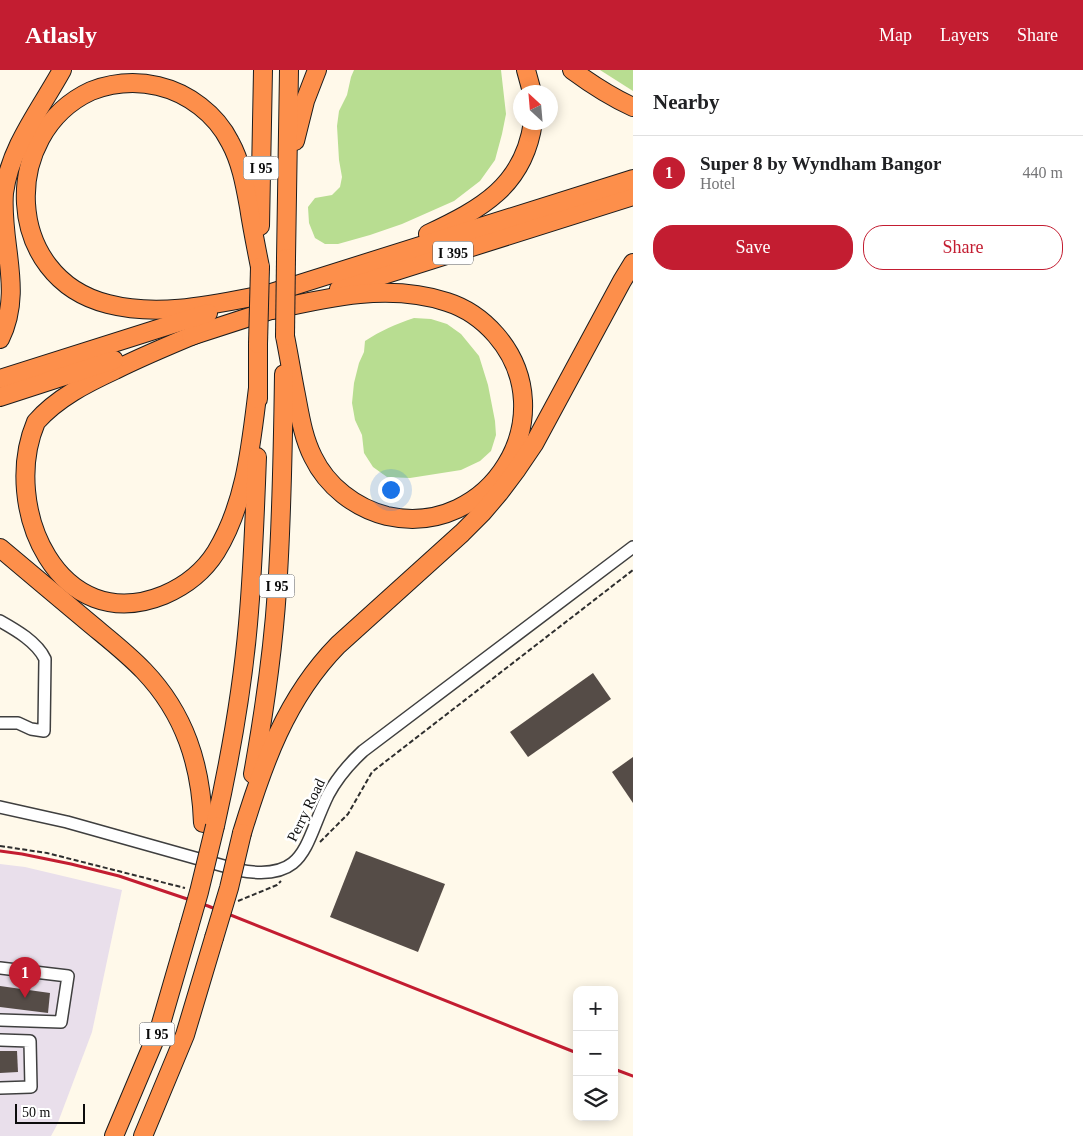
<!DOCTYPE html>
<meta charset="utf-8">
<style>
:root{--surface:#fff;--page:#f6f6f6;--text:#202124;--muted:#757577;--line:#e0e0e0;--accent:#c31d31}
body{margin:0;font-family:"Times New Roman",serif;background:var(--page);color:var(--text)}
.controls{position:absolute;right:15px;bottom:15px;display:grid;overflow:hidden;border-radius:10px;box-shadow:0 2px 12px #0003}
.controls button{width:45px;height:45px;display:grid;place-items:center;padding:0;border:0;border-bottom:1px solid var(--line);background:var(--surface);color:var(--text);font:25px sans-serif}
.compass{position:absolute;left:513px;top:15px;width:45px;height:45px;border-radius:50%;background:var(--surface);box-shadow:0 2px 12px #0003;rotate:334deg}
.scale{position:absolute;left:15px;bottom:12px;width:70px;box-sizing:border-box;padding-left:5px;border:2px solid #0c0c0c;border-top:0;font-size:14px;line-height:18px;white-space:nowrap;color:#0c0c0c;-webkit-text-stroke:4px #fff;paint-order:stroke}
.you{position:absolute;left:390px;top:419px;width:18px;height:18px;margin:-12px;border:4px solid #fff;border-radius:50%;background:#1a73e8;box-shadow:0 0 0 8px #1a73e833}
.badge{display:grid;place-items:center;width:32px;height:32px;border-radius:50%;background:var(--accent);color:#fff;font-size:16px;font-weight:700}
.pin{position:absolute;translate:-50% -41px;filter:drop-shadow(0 1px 2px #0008)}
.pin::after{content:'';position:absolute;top:26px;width:18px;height:15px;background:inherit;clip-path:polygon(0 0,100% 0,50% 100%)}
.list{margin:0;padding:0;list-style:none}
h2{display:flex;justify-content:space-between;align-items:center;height:65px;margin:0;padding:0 20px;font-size:21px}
h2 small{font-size:16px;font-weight:400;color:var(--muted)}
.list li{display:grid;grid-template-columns:32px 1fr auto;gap:15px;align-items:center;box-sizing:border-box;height:75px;padding:0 20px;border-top:1px solid var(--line)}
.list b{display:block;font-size:19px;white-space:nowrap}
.list p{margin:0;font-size:16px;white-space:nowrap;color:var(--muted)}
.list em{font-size:16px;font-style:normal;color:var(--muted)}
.actions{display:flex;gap:10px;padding:15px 20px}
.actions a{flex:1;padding:11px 0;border:1px solid var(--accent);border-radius:20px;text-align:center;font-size:18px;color:var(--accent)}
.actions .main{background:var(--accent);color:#fff}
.icon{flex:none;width:28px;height:28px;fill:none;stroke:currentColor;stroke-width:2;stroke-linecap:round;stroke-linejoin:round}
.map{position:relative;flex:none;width:633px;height:1066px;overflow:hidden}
header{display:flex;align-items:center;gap:30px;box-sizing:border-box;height:70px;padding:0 25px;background:var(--accent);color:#fff}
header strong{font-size:24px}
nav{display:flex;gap:28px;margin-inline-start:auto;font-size:18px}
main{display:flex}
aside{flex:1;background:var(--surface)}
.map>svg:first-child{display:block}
</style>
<header>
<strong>Atlasly</strong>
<nav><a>Map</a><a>Layers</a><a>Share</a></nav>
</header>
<main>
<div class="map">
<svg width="633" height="1066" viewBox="0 0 633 1066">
<rect width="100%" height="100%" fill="#fff9ea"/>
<path fill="#e9dfeb" d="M0 794 25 797 122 820 92 962 57 1055 51 1066H0Z"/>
<g fill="#b8dd91">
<path d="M354 0H501L506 44 502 64 495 90 480 111 454 131 402 154 370 165 338 174H325L315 168 309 153 308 137 315 128 332 125 340 117 342 107 339 90 337 56 339 41 347 25 351 7Z"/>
<path d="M600 0H633V21Z"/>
<path d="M414 248 431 249 447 254 461 264 479 286 488 315 495 351 496 365 491 381 480 391 461 400 410 408 387 407 373 397 364 383 362 365 355 350 352 333 354 313 359 293 364 282 365 271C380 261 396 254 414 248Z"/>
</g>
<g fill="#554c47">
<path d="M593 603 611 629 528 687 510 662Z"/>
<path d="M633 687V733L612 702Z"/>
<path d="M356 781 445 814 418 882 330 847Z"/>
<path d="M0 916 50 923 48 943 0 937Z"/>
<path d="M0 981H17L18 1002 0 1003Z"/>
</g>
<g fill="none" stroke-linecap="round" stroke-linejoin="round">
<g stroke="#3f3f3f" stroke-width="14">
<g id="minor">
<path d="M0 551C16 560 37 572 45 589L44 661 31 659 18 653H0"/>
<path d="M0 737 67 752 238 800C307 813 304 774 328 725 337 708 349 694 363 681L633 477"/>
<path d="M0 898 68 906 61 952 0 950"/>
<path d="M0 970 30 971 31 1017 0 1018"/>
</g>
</g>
<g stroke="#1d1d1d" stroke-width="20">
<g id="highway">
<path d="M526 0 532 22"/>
<path d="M572 0C591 14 611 27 633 37"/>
<path d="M295 71 305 31 317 0"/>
<path d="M260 156 263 0"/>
<path d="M428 164C481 139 524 116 533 52"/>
<path d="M286 188 289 0"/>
<path d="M260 197C256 177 252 157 249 137 245 115 241 92 230 72 216 44 188 23 158 16 136 11 112 13 91 21 0 63 3 208 108 234 162 248 219 233 273 223"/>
<path d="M339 219 633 126"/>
<path d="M271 223 633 109"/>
<path d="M272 240C329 227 390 213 447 232 466 238 483 250 496 265 566 346 490 469 387 446 355 438 327 416 313 387 303 367 300 346 296 325 292 305 289 286 285 266"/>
<path d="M201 262C172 274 143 286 115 300 87 313 57 328 36 352 0 437 59 568 164 525 185 516 204 501 216 482 246 433 251 374 258 318"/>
<path d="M191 266 271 240"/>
<path d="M0 269C24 221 0 173 4 123 10 77 40 40 62 0"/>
<path d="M0 309 208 243"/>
<path d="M0 327 114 290"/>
<path d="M258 329V274"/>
<path d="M0 478C29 502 58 527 87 551 106 567 127 583 144 601 185 644 201 695 203 753"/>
<path d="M253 704C264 643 273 581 277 520 282 448 283 376 284 304"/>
<path d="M215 756C230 689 242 622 248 554 253 498 255 443 257 387"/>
<path d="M242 763C263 694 286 628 338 575L462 463 482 443 499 423 517 399 534 374 622 211 633 193"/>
<path d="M114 1066 160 957 189 857"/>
<path d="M143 1066 185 965 214 868"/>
</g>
</g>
<g stroke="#2e2e2e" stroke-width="2" stroke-dasharray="5 2.5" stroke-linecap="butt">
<path d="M320 772 348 744 372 702 633 500"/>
<path d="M0 776 47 783 185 818"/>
<path d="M238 831 277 815 281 811"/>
</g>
<use href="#minor" stroke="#fff" stroke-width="11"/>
<use href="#highway" stroke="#fd8f4b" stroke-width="18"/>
<g stroke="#c31d31" stroke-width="3">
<path d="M0 781 22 784 71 794 119 806 208 836 577 983"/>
<path d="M614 999 633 1006"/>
</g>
<g stroke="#1d1d1d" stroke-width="20" stroke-linecap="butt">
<g id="highway-bridge">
<path d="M285 266 286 188"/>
<path d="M258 274 260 197"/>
<path d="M189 857 199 822 215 756"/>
<path d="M214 868 229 818 242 763"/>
</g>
</g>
<use href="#highway-bridge" stroke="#fd8f4b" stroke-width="18"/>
</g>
<g text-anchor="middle" stroke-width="5" stroke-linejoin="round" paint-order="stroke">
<g fill="#fff" stroke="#555" stroke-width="1">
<rect x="243.5" y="86.5" width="35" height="23" rx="4"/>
<rect x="433" y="171.5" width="40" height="23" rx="4"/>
<rect x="259.5" y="504.5" width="35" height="23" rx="4"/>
<rect x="139.5" y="952.5" width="35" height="23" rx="4"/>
</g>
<g font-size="14" font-weight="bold" fill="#0c0c0c">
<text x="261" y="103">I 95</text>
<text x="453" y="188">I 395</text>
<text x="277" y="521">I 95</text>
<text x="157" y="969">I 95</text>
</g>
<g font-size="15" fill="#0c0c0c" stroke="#fff">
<text transform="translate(306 740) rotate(-64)" y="5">Perry Road</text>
</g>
</g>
</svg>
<div class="controls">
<button>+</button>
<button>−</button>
<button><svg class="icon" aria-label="layers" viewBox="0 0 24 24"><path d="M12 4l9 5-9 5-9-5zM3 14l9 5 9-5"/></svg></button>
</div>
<svg class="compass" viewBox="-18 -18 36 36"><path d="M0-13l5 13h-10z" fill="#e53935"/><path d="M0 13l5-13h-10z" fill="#757577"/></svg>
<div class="scale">50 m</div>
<div class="you"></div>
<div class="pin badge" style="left:25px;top:928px">1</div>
</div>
<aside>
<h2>Nearby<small></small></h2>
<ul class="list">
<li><span class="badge">1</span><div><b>Super 8 by Wyndham Bangor</b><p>Hotel</p></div><em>440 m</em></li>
</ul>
<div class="actions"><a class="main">Save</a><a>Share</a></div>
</aside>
</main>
